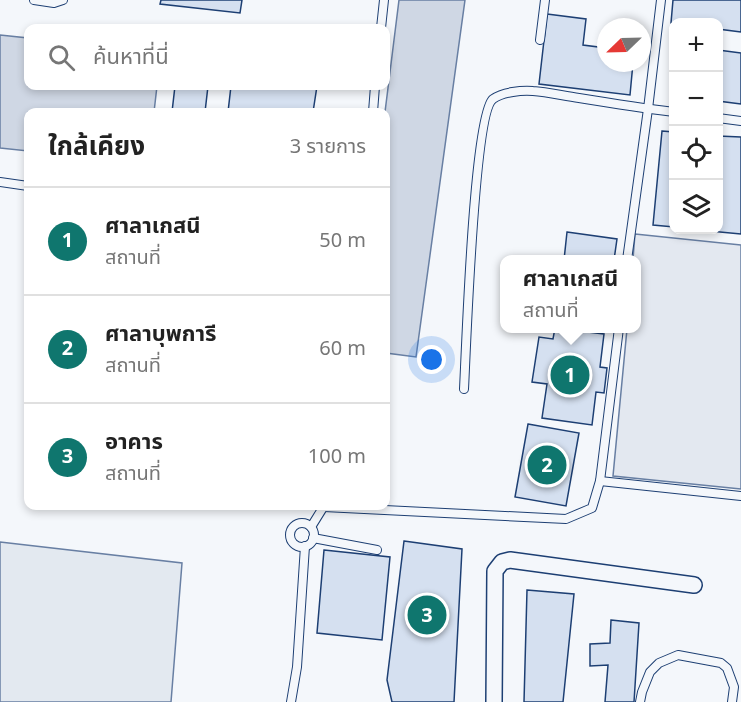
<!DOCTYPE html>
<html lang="th">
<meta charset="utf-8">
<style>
:root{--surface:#fff;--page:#f6f6f6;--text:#222;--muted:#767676;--line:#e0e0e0;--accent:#0f766e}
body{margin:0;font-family:Georgia,"Noto Sans Thai",serif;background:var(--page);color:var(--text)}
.controls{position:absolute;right:18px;top:18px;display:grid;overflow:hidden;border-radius:12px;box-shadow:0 3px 9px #0003}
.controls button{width:54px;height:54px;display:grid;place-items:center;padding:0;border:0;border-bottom:2px solid var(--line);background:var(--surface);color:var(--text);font:30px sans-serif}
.compass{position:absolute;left:597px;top:18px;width:54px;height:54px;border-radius:50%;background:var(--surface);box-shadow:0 3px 9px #0003;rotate:247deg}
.you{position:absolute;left:432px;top:360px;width:21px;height:21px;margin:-15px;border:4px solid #fff;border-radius:50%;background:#1a73e8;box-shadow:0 0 0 9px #1a73e833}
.badge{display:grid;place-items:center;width:39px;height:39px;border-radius:50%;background:var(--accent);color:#fff;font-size:20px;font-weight:700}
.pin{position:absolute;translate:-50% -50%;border:3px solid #fff;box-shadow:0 2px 6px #0006}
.popup{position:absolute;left:500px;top:255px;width:141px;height:78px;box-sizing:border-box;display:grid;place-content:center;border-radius:12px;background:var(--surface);filter:drop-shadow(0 2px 4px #0005);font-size:20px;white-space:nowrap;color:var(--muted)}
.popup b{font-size:22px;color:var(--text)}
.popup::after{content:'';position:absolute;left:50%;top:100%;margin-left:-12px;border:12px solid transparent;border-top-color:var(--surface)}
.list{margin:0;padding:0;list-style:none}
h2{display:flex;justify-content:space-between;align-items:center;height:78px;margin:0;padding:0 24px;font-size:26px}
h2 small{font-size:20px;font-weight:400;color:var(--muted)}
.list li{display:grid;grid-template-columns:39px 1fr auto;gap:18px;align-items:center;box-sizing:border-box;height:108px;padding:0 24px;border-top:2px solid var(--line)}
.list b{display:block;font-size:22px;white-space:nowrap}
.list p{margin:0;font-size:20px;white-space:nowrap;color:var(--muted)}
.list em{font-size:20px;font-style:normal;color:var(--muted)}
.icon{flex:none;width:33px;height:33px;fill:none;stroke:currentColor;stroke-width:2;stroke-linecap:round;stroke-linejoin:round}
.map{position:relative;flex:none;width:741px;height:702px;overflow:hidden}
.search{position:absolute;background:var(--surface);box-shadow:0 3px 9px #0003;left:24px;top:24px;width:366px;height:66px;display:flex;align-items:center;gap:15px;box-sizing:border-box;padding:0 21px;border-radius:12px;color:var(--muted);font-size:22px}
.panel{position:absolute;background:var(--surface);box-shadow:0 3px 9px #0003;left:24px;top:108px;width:366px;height:402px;border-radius:12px}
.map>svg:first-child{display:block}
</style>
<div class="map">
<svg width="741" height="702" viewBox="0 0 741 702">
<rect width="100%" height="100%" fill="#f4f7fb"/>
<path fill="#e3e9f0" stroke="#687fa3" stroke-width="1.5" d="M0 542 182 563 171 702H0Z"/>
<path fill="#e3e8f0" stroke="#687fa3" stroke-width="1.5" d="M635 234 741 245V489L613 476 627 329 636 328V260L633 259Z"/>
<g fill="#cfd7e4" stroke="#687fa3" stroke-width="1.5">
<path d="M399 0H465L416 357 386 353 385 112Z"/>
<path d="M0 35 28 38V86H157L154 112H28V151L0 148Z"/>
</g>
<g fill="#d5e0f0" stroke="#1d3f73" stroke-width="1.5">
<path d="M161 0H242L240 13 160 4Z"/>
<path d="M673 0H741V32L718 29V22L671 23Z"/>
<path d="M547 14 586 19 583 45 606 48V63H633L630 95 539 84Z"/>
<path d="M718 50 741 53V104L718 101Z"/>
<path d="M175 86H208L205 112H172Z"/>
<path d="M231 86H317L313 112H228Z"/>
<path d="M662 131 674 132V227L653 225Z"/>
<path d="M718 136 741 137V234L699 230H718Z"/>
<path d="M567 232 617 239 614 260H564Z"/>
<path d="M555 328 604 334 600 367 607 368 604 393 596 392 592 425 542 418 547 384 532 382 539 337 553 339Z"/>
<path d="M528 424 579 433 566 506 515 497Z"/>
<path d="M404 541 462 549 454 702H392L387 680Z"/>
<path d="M324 550 390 557 382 640 317 633Z"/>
<path d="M527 590 574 594 563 702H524Z"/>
<path d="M611 620 639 623 634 702H605L608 665 590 666V644L610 643Z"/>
</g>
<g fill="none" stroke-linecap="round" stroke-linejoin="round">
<g stroke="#1d3f73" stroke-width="10">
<g id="service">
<path d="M34 0 54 3 63 0"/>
<path d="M381 28 384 0"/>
<path d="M540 40 545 0"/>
<path d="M373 112 375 86"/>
<path d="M718 118 741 121"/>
<path d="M0 182 28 186"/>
<path d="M627 260 648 109 661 0"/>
<path d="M464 389C466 352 474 113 493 99 503 92 522 90 533 91 548 92 564 96 579 98 610 103 642 108 674 112"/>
<path d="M600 481 741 496"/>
<path d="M324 507 566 519 592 508 600 481 619 328"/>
<circle cx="302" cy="535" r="12"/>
<path d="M311 527 324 506"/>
<path d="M313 538 377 550"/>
<path d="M291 702 297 667 305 546"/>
<path d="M640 702 642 692 650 672 659 663 678 655 721 663 727 668 734 687 732 702"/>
</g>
</g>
<g stroke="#1d3f73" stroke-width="18">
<path id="minor" d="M494 702 495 571 502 562 510 560 694 585"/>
</g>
<use href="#service" stroke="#f4f7fb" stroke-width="8"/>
<use href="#minor" stroke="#f4f7fb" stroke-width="15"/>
</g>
</svg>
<div class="controls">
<button>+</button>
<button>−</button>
<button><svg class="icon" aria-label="locate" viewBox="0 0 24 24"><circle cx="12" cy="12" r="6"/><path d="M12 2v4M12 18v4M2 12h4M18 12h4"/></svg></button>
<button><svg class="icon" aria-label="layers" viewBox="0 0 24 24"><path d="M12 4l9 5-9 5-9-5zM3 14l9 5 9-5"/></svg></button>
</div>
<svg class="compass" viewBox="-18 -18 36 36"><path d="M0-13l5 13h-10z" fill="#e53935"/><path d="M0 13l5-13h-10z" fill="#767676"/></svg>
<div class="you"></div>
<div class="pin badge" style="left:570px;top:375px">1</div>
<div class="popup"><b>ศาลาเกสนี</b>สถานที่</div>
<div class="pin badge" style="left:547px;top:465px">2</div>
<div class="pin badge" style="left:427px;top:615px">3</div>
<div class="search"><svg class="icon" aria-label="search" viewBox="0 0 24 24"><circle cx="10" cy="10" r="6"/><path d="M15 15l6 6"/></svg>ค้นหาที่นี่</div>
<section class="panel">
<h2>ใกล้เคียง<small>3 รายการ</small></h2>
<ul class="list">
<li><span class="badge">1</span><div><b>ศาลาเกสนี</b><p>สถานที่</p></div><em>50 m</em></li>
<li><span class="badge">2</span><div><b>ศาลาบุพการี</b><p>สถานที่</p></div><em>60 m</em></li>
<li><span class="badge">3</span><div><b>อาคาร</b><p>สถานที่</p></div><em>100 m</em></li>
</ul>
</section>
</div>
